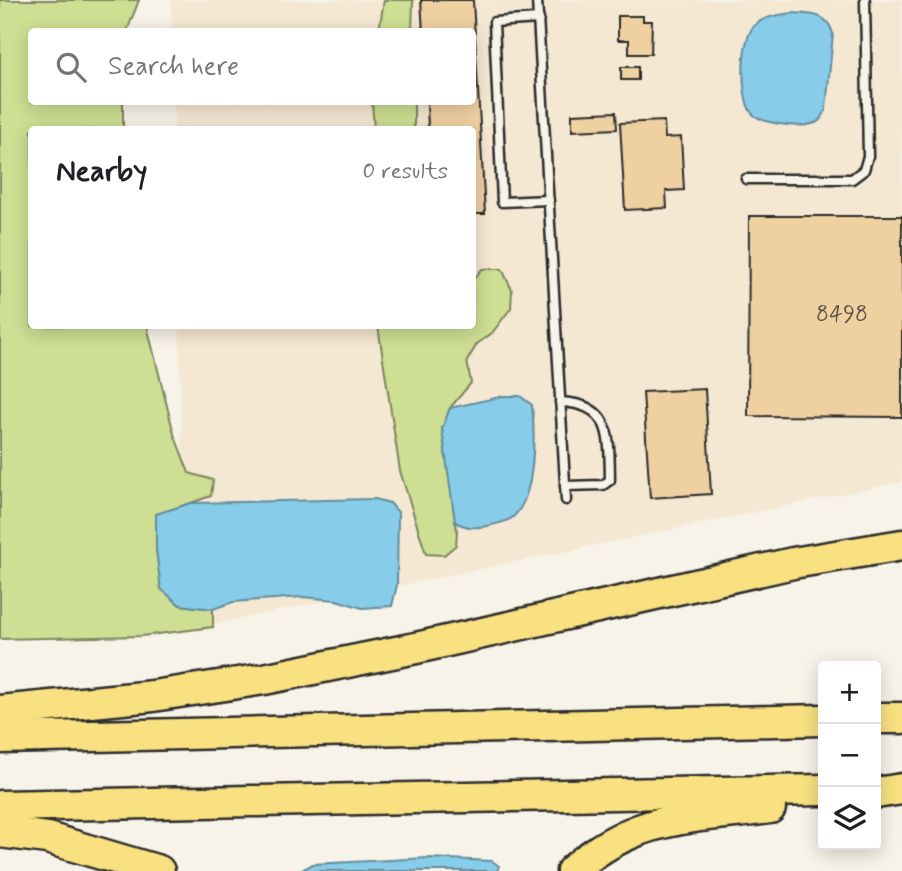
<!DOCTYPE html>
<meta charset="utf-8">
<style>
:root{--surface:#fff;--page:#f2f2f2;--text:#202124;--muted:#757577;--line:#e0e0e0}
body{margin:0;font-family:Mynerve,sans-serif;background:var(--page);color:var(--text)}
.controls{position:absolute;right:21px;bottom:21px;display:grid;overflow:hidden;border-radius:7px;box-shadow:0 4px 18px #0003}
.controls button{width:63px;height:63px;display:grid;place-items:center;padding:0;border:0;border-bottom:2px solid var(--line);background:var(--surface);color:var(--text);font:35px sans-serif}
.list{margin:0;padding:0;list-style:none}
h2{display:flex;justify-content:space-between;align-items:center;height:91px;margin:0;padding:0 28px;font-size:30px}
h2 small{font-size:23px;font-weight:400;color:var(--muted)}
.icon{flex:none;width:38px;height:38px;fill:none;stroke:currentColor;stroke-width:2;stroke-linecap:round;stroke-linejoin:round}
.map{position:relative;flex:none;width:902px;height:871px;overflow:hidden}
.search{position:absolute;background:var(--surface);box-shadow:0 4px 18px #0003;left:28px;top:28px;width:448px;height:77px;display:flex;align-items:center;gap:18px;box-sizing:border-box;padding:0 24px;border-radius:7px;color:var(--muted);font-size:26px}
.panel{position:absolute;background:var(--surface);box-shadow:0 4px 18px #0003;left:28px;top:126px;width:448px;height:203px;border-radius:7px}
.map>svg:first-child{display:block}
</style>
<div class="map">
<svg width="902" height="871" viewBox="0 0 902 871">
<rect width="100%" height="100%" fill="#f7f3e8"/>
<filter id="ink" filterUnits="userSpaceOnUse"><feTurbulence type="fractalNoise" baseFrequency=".0143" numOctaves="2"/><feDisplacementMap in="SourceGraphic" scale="14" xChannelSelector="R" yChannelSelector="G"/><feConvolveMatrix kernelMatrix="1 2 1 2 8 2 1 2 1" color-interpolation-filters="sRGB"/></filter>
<g filter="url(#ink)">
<path fill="#f5e8d3" d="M171 0H902V482L186 630 179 326H472V130L174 129V102H472V32L172 31Z"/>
<g fill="#cede92" stroke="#7c845e" stroke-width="2">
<path d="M0 0H139L127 31 32 32V102H123V129L32 130V326H147L174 434 189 473 213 480 211 496 156 515V549L161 588 180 605 213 609V627L142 636 0 639Z"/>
<path d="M384 0H413L412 31H379Z"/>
<path d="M372 102H414V129H374Z"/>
<path d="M482 269H502L512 290 511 308 492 333 477 344 467 361 471 383 450 408 442 429 457 531 456 545 444 555 426 554 400 471 378 326H472L473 280Z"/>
</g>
<g fill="#87cce8" stroke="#628c9c" stroke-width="2">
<path d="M792 13C811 14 828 13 833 34L826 109C823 116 821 122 812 124 799 128 759 124 751 112 740 96 740 36 756 24 765 16 781 15 792 13Z"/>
<path d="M504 396H520L532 405C535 433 536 497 513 517 507 522 500 523 492 525 478 528 468 529 455 522L442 429 450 408Z"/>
<path d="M375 499 390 503 398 512 397 585 392 606 362 608 336 600 302 597 233 602 213 609 180 605 161 589 156 549V514L191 503Z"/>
<path d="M428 858 492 861 499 866 497 871H300L313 864Z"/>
</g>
<g fill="#efd0a1" stroke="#2b2b2b" stroke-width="2">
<path d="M421 0H473L485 214H472V130H428L427 102H472V32H423Z"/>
<path d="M618 16H643V21H652L651 54H629V40H618Z"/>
<rect x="621" y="67" width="17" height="13"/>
<path d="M616 112 617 129 572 131V114Z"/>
<path d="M664 121 665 138 681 137 684 190 666 191 667 208 625 210 620 123Z"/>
<path d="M749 216H902V417L748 416Z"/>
<path d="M705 389 711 494 650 498 643 392Z"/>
</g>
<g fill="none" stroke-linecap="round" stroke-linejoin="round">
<g stroke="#2b2b2b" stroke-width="13">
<g id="service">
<path d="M537 0 566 500"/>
<path d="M539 19 494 22 502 202 549 200"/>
<path d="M746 179H852L864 170 868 156 865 0"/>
<path d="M560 402C613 404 609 437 610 480L603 485 565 486"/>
</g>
</g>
<g stroke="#2b2b2b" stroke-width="35">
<g id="motorway">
<path d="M0 711 153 696 264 679 416 648 793 563 902 545"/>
<path d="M876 718H902"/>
<path d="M0 738 823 720"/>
<path d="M876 793 902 789"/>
<path d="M0 806 823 790"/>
<path d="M0 832 47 838 159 871"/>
<path d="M572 871C634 815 692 818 770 808"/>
</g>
</g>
<use href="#service" stroke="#f7f3e8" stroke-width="8"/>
<use href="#motorway" stroke="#f9e181" stroke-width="30"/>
</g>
</g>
<g text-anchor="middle" stroke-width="6" stroke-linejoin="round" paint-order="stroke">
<g font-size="23" fill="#5c5448">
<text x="842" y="321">8498</text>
</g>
</g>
</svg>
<div class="controls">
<button>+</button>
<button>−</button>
<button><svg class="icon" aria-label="layers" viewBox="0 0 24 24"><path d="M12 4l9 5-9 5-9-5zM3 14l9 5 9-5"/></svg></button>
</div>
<div class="search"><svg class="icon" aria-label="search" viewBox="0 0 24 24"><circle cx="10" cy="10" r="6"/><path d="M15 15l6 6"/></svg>Search here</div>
<section class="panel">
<h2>Nearby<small>0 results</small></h2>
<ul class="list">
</ul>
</section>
</div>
